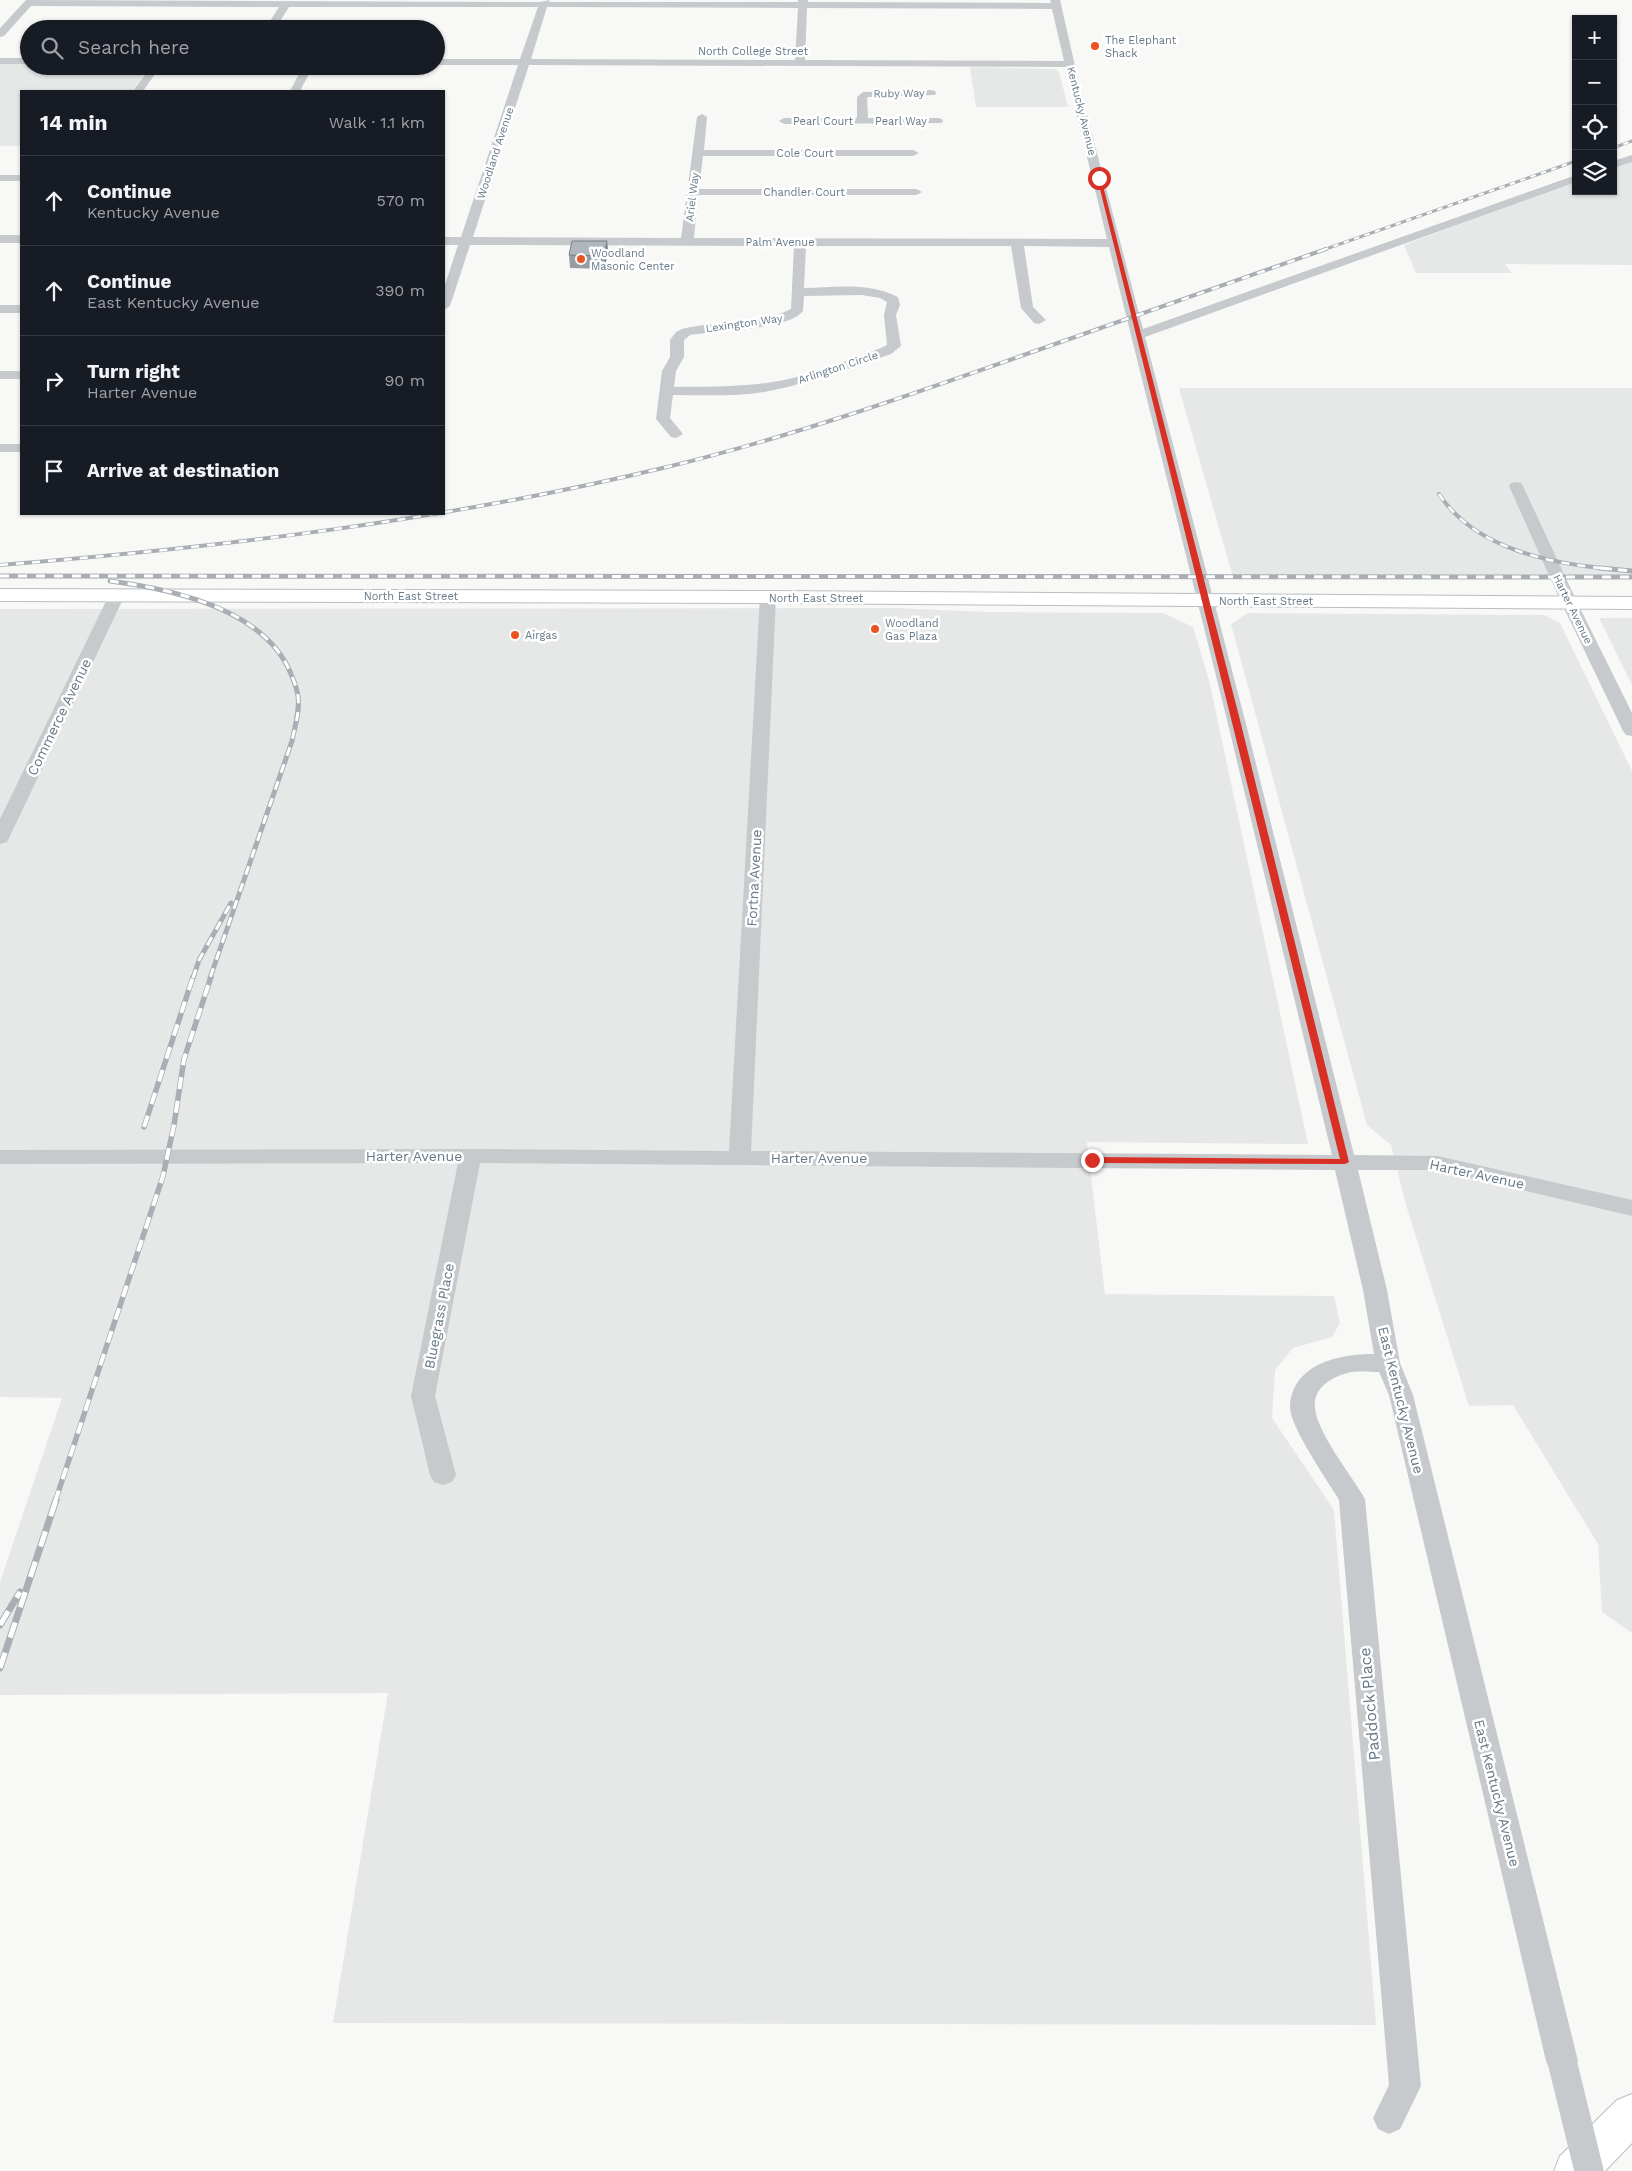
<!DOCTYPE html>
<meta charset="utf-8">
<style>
:root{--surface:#171b24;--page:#20242c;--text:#f1f3f6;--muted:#9ea1a6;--line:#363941}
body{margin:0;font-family:"Work Sans",sans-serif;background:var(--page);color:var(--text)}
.controls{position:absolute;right:15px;top:15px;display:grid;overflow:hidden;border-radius:0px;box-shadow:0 1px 4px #0004}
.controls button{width:45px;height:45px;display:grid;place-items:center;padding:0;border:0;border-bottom:1px solid var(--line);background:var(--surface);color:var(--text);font:25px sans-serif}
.stop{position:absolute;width:15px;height:15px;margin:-11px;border:4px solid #d93025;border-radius:50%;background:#fff}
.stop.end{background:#d93025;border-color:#fff;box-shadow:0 1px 5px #0008}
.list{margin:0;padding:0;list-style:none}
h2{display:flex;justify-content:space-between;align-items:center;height:65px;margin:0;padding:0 20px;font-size:21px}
h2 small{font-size:16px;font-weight:400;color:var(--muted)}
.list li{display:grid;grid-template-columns:32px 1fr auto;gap:15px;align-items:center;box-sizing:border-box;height:90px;padding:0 20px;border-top:1px solid var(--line)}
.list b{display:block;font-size:19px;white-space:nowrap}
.list p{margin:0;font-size:16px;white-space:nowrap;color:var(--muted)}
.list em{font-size:16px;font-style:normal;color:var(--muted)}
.icon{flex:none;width:28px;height:28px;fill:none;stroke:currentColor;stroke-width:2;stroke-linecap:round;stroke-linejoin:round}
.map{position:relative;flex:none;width:1632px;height:2171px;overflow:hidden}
.search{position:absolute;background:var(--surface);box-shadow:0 1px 4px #0004;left:20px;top:20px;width:425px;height:55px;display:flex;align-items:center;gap:12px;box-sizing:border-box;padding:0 18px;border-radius:28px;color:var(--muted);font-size:19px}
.panel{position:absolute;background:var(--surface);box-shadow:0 1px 4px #0004;left:20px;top:90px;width:425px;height:425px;border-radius:0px}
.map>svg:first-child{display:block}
</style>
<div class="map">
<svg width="1632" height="2171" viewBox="0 0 1632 2171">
<rect width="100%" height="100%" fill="#f8f8f6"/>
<g fill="#e6e7e7">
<path d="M0 64H29V66H150L132 91H21V146H0Z"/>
<path d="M970 67 1055 69 1059 72 1068 107H976Z"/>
<path d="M1632 159V265L1505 264 1512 273H1416L1404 245 1576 180V191H1613V166Z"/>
<path d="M1179 388H1632V577H1233Z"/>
<path d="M896 608 989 612 1163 613 1193 627 1209 680 1308 1144 1087 1142 1105 1294 1334 1296 1340 1323 1332 1337 1293 1348 1275 1370 1272 1418 1334 1510 1376 2025 333 2023 388 1693 0 1695V1582L62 1398 0 1397V609Z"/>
<path d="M1248 613 1544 615 1560 623 1632 771V1633L1602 1612 1598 1544 1513 1405 1469 1406 1406 1205 1391 1145 1367 1125 1231 624Z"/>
<path d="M1599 618H1632V685Z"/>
</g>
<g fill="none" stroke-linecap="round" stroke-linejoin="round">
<g stroke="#b9bdc1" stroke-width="2">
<path id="major" d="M0 589 768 591 1632 597V609L768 603 0 601Z"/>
</g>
<g stroke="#babec1" stroke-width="2">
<path id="highway" d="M1632 2094V2143L1605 2171H1554L1560 2156 1617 2100Z"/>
</g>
<g fill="#c6cacd" fill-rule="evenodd">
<path d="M26 0 540 2 550 0 549 2H798V0H808V2L1051 3 1050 0H1060L1081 92 1143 329 1576 175V182L1145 337 1246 724 1354 1155 1438 1156 1632 1200V1216L1438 1170H1358L1387 1290 1400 1363 1413 1395 1578 2061 1573 2072 1562 2076 1551 2072 1546 2061 1389 1395 1379 1372C1371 1372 1361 1371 1352 1372 1335 1375 1312 1387 1315 1408 1318 1435 1351 1474 1365 1499L1421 2086 1400 2129 1389 2134 1378 2129 1373 2118 1389 2085 1339 1500C1328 1481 1289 1426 1290 1406 1293 1363 1340 1354 1374 1354L1363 1290 1335 1170 480 1163 435 1396 456 1475 452 1482 443 1485 434 1482 430 1475 411 1396 458 1163 0 1164V1150L470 1149 729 1151 760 597 762 594H774L776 597 751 1151 1332 1155 1228 724 1109 247 1024 246 1033 307 1046 320 1039 324 1034 323 1021 308 1011 246H806L804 288C835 287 869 282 898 297L900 305 896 315 901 346 891 354C851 368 811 383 769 391 738 397 705 395 673 395L670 418 683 434 676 438 671 437 656 419 662 371 670 357V340L676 332 682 329C718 320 757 327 791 309L794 246 470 245 450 306 444 310V288L458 245H444V237H461L518 65H436V59H520L538 7H289L275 29H265L279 7 31 6 4 36 0 37V28ZM547 7 798 8 795 60 531 59ZM807 8 1052 9 1064 61 805 60ZM529 65 1065 67 1107 239 694 238 698 195H916L922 192 916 189H699L703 156H913L919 153 913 150H704L707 117 702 114 697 117 681 238 473 237ZM862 295 880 298 887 302 884 315 887 345 881 348C844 361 806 378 767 383 736 387 705 387 674 387L676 371 684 357V340L690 335C716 331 788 330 803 311L804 296Z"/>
<rect x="0" y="58" width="29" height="6"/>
<path d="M151 66H161L143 91H133Z"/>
<path d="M303 66H313L300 91H290Z"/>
<path d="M931 90 935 91 936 93 935 95 869 97 867 98 868 118H938L942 119 943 121 942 123 784 124 779 121 784 118H857V97L863 92Z"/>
<path d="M1632 155V162L1613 168V161Z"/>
<rect x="0" y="175" width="21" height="6"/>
<rect x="0" y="235" width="21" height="8"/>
<rect x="0" y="305" width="21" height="8"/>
<rect x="0" y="371" width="21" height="8"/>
<rect x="0" y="444" width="21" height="8"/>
<path d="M1516 482 1521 483 1523 486 1577 602 1632 713V736L1626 735 1623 731 1561 602 1509 486 1511 483Z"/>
<path d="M117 590 123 592 125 595 9 838 7 842 0 844V819L109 595 111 592Z"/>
</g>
<use href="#major" fill="#fff" fill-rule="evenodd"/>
<use href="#highway" fill="#fff" fill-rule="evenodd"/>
<g stroke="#a8aeb4" stroke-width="3">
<g id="rail-far4">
<path d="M1613 148 1632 141"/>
<path d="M1323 250 1576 161"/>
</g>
</g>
<g stroke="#a8aeb4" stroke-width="4">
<g id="rail-far3">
<path d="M1439 494C1475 549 1551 564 1612 569"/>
<path d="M0 565C225 547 447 520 667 467 787 438 904 397 1021 356 1123 320 1225 285 1326 249"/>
</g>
</g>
<g stroke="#a8aeb4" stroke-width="5">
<g id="rail-far2">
<path d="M1600 568 1632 571"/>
<path d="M0 576 1632 577"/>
<path d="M110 581C172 589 265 609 291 674 294 681 297 688 298 696 300 711 295 726 292 741L210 978"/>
<path d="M193 978 199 960 231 903"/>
</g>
</g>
<g stroke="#a8aeb4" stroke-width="5.5">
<g id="rail-far1">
<path d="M144 1127 193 977"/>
<path d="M55 1502 163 1176 174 1125 184 1059 211 977"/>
</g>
</g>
<g stroke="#a8aeb4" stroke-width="7">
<g id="rail">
<path d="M0 1625 20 1592"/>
<path d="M0 1668 56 1500"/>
</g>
</g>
<use href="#rail-far4" stroke="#fff" stroke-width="2" stroke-dasharray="5.5" stroke-linecap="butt"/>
<use href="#rail-far3" stroke="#fff" stroke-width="2.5" stroke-dasharray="8" stroke-linecap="butt"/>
<use href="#rail-far2" stroke="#fff" stroke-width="3" stroke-dasharray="9" stroke-linecap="butt"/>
<use href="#rail-far1" stroke="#fff" stroke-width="4" stroke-dasharray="12" stroke-linecap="butt"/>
<use href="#rail" stroke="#fff" stroke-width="5" stroke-dasharray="16" stroke-linecap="butt"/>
<path stroke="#c6cacd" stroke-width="29" d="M1562 2061 1589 2171"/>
</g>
<path fill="#969da3" d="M607 241 608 253 604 269 570 268 569 255Z"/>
<path fill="#7a8084" d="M607 241 608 253 604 269V256Z"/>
<path fill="#afb7bd" stroke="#7a8084" d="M572 241H607L604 256 569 255Z"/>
<path fill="#d93025" d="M1097 177 1101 178 1241 724 1349 1162 1345 1164 1092 1163 1088 1160 1092 1157 1340 1159Z"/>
<g fill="#eb5323" stroke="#fff" stroke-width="2">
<circle cx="1095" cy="46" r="5"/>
<circle cx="581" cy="259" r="5"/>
<circle cx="875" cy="629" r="5"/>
<circle cx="515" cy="635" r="5"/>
</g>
<g text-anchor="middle" stroke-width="5" stroke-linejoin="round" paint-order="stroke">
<g font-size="11" fill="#667988" stroke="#fff" text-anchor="start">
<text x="1105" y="44">The Elephant<tspan x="1105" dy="13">Shack</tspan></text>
<text x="591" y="257">Woodland<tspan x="591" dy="13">Masonic Center</tspan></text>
<text x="885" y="627">Woodland<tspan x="885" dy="13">Gas Plaza</tspan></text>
<text x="525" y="639">Airgas</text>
</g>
<g font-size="11" fill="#667988" stroke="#fff">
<text x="753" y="55">North College Street</text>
<text transform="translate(899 93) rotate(-1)" y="4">Ruby Way</text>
<text transform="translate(1082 111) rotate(76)" y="4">Kentucky Avenue</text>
<text x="823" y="125">Pearl Court</text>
<text x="901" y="125">Pearl Way</text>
<text transform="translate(495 153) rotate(-72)" y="4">Woodland Avenue</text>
<text x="805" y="157">Cole Court</text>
<text x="804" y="196">Chandler Court</text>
<text transform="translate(692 197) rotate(-83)" y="4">Ariel Way</text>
<text x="780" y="246">Palm Avenue</text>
<text transform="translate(744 323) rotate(-8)" y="4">Lexington Way</text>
<text transform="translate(838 367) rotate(-18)" y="4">Arlington Circle</text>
<text x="411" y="600">North East Street</text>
<text x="816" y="602">North East Street</text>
<text x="1266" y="605">North East Street</text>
<text transform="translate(1573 609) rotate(64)" y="4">Harter Avenue</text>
</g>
<g font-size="14" fill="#667988" stroke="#fff">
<text transform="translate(59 717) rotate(-64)" y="5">Commerce Avenue</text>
<text transform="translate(754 878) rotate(-87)" y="5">Fortna Avenue</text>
<text x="414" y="1161">Harter Avenue</text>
<text x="819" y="1163">Harter Avenue</text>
<text transform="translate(1477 1174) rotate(12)" y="5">Harter Avenue</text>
<text transform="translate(439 1316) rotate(-79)" y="5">Bluegrass Place</text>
<text transform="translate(1401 1400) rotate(76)" y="5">East Kentucky Avenue</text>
<text transform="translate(1497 1793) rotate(76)" y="5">East Kentucky Avenue</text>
</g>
<g font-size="16" fill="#667988" stroke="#fff">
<text transform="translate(1369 1704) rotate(-95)" y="6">Paddock Place</text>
</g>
</g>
</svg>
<div class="controls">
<button>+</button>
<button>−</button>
<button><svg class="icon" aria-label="locate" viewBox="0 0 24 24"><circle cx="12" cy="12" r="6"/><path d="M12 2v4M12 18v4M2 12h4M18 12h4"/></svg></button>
<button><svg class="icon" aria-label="layers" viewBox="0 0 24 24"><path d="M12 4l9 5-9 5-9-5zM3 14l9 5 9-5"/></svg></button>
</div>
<div class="stop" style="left:1099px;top:178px"></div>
<div class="stop end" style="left:1092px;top:1160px"></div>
<div class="search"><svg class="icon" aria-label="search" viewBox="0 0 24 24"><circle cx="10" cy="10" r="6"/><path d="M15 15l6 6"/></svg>Search here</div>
<section class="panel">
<h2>14 min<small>Walk · 1.1 km</small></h2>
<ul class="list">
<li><svg class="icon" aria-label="ahead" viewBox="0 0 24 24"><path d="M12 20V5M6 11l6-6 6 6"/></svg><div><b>Continue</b><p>Kentucky Avenue</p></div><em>570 m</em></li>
<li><svg class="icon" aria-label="ahead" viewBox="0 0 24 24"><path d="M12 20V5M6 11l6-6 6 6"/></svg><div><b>Continue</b><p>East Kentucky Avenue</p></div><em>390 m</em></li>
<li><svg class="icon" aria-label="right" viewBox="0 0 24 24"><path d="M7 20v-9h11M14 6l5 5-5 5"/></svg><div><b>Turn right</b><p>Harter Avenue</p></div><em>90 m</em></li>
<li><svg class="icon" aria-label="arrive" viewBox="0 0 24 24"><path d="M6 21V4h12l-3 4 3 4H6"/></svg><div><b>Arrive at destination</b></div></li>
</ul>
</section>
</div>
